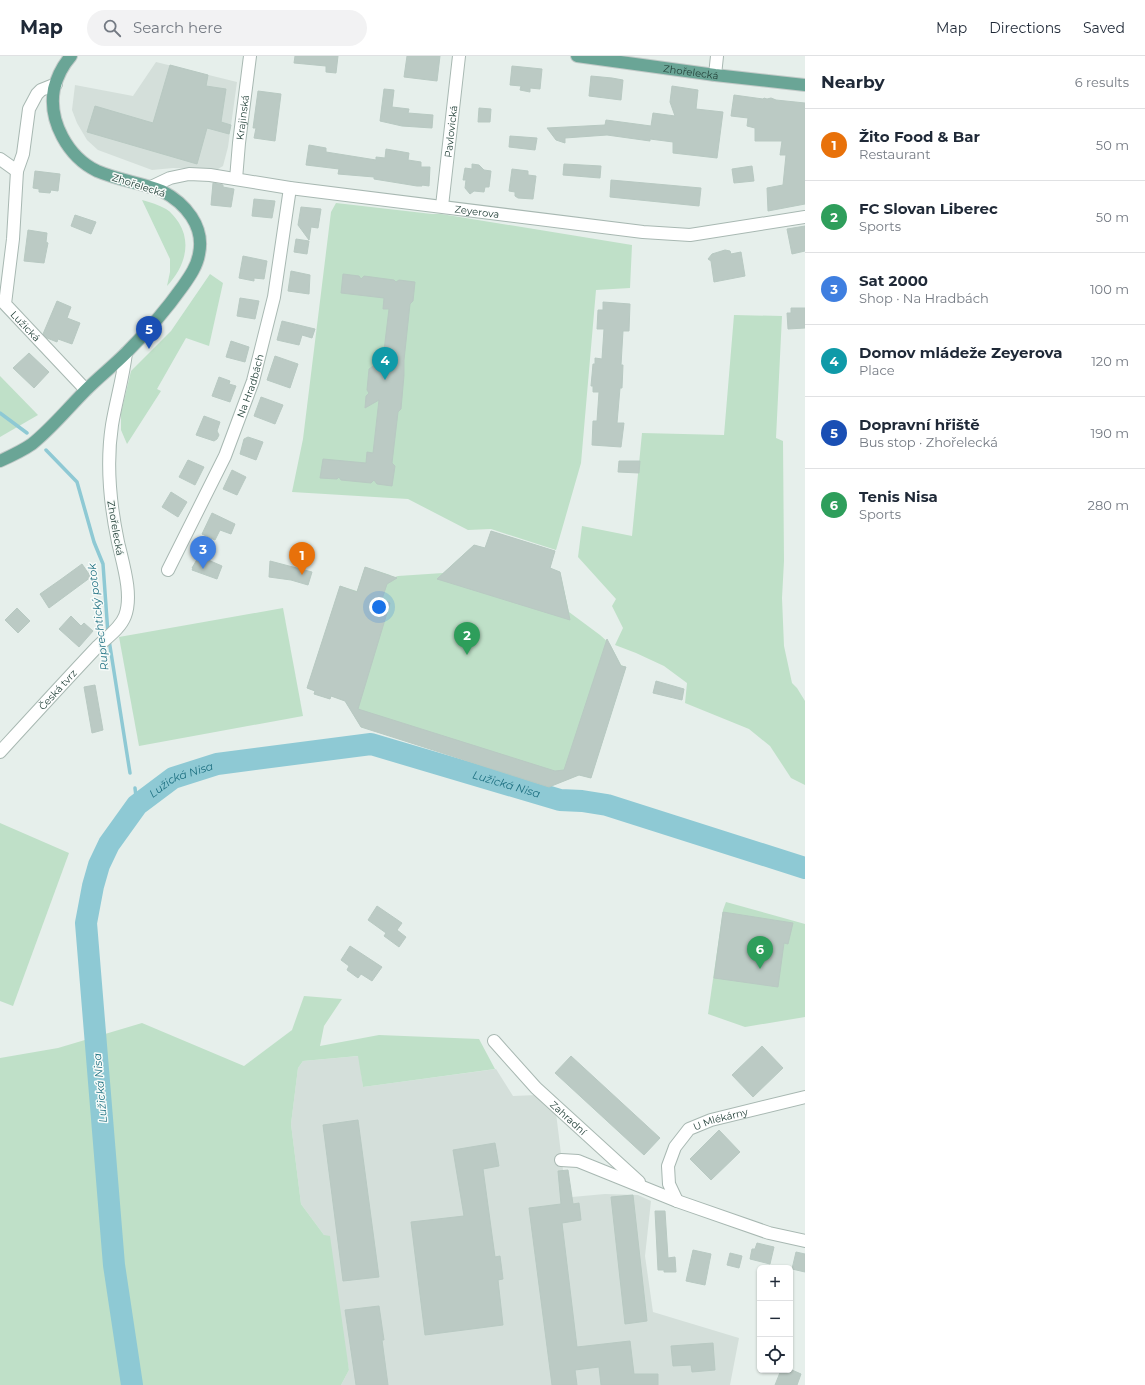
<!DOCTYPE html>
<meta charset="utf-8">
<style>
:root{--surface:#fff;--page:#f2f2f3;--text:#1f2937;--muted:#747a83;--line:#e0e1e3;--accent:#7f5249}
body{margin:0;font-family:Montserrat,sans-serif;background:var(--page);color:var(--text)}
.controls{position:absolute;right:12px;bottom:12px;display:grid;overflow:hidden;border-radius:6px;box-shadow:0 1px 3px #0004}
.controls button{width:36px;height:36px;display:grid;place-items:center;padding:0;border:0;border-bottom:1px solid var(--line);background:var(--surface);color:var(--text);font:20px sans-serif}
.you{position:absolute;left:379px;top:551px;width:14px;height:14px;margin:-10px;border:3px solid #fff;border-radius:50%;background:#1a73e8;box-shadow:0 0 0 6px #1a73e833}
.badge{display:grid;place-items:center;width:26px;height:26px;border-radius:50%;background:var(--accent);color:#fff;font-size:13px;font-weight:700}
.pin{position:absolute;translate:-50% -33px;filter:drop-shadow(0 1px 2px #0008)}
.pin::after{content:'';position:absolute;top:21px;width:14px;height:12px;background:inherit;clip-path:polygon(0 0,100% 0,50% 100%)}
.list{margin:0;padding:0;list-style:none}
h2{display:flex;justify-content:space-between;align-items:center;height:52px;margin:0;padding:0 16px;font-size:17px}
h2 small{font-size:13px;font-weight:400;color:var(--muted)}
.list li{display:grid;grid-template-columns:26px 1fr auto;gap:12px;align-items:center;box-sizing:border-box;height:72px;padding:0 16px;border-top:1px solid var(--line)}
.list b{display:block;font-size:15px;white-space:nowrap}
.list p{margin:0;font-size:13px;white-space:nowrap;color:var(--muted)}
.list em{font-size:13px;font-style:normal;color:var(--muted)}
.icon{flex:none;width:22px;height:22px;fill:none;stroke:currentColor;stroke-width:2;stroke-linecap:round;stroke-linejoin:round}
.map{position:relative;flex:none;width:805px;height:1329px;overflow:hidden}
header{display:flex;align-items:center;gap:24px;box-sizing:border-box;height:56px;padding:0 20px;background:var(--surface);border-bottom:1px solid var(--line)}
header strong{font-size:19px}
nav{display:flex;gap:22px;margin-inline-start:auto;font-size:14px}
.search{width:280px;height:36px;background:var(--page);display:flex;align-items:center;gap:10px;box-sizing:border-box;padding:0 14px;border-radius:22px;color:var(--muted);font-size:15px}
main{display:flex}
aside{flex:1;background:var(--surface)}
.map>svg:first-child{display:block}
</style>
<header>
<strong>Map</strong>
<div class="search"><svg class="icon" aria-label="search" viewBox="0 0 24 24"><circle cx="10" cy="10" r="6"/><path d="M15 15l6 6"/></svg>Search here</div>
<nav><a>Map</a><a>Directions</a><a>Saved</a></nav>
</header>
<main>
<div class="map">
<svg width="805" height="1329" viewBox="0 0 805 1329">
<rect width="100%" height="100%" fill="#e6efeb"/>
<g fill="#d4dfda">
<path d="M156 6 237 26 228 91 223 110 218 113 173 112 152 114 98 94 87 84 77 67 72 54 75 29 133 40Z"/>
<path d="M359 1000 363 1031 496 1013 513 1040 537 1039 556 1057 563 1114 572 1141 605 1138 638 1139 651 1145 645 1200 653 1256 739 1282 730 1329H341L349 1314 324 1179 301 1148 291 1068 298 1012 303 1005Z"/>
</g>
<g fill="#bfe0c8">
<path d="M142 144C150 146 159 149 166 153 171 156 175 161 179 167 192 188 184 212 167 230L170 216V203Z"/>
<path d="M336 147 432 158H441L632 189 630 232 596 234 581 407 556 494 491 473 468 474 408 443 292 436 303 383 331 156Z"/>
<path d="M210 218 223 227 209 290 186 282 157 333 161 335 127 388 121 374V357L131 315 171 275Z"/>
<path d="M734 259 782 260 776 382 783 385 784 505 782 542 784 590 792 627 797 632 805 645V729L791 722 770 690 749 673 685 647 687 627 664 610 636 597 615 589 623 572 612 550 616 543 578 501 582 470 632 480 642 377 724 379Z"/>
<path d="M0 320 38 359 0 381Z"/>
<path d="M491 475 555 495 550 512 560 516 569 556 600 579 610 588 621 609 626 611 591 722 579 719 559 727 361 671 345 645 331 640 330 643 314 638 315 635 307 632 340 530 357 535 365 511 390 519 389 523 398 520 443 517 474 489 485 492Z"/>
<path d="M283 552 303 660 139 690 119 581Z"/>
<path d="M0 767 69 797 13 950 0 945Z"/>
<path d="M726 846 805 868V961L745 971 708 958 723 854Z"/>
<path d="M304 940 342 943 324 970 320 990 379 979 479 983 495 1013 363 1031 358 1000 303 1005 298 1012 291 1068 301 1148 324 1179 330 1180 349 1314 341 1329H0V1002L58 992 142 967 244 1010 292 974Z"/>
</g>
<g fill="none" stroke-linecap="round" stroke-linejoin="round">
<g stroke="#8ec9d4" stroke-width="3.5">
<path d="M0 357 27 377"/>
<path d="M46 394 77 426 94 486 103 508 108 578"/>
<path d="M109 584 130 717"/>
<path d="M135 732 137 749"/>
</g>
<path stroke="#8ec9d4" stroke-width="22" id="s1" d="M132 1329 114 1209 86 867 93 830 99 809 109 788 137 749 173 722 217 708 371 688 560 744 582 745 607 749 805 812"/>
</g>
<g fill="#bbcac4" stroke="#b8c9c2">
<path d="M295 0H338L336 17 326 16V10L294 7Z"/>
<path d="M407 0H440L437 25 404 21Z"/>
<path d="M170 9 208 19 206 30 226 33 221 66 231 69 229 78 207 72 197 108 87 76 95 50 153 67Z"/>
<path d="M512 10 542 13 540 33 530 32V36L520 34 521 30 510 29Z"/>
<path d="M591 20 612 22 623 24 621 44 589 40Z"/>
<path d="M672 30 698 34 696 53 723 56 717 102 673 97V86L650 83V85L607 79 565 82V87L556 84 547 72 605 69 606 64 651 70 653 57 675 60 670 46Z"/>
<path d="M384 33 394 34 392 51 409 53 408 57 433 59 432 72 402 70 380 65Z"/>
<path d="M258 35 281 38 275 85 254 82 256 72H253Z"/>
<path d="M734 39 763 43 764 42 767 43 771 42 776 44 805 47V148L768 155 767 132 783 129 786 99H780L782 85H755V72L747 70 748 62 731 60Z"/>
<path d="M479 52 491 53 490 66H478Z"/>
<path d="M510 80 537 82 535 94 509 91Z"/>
<path d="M309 89 326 92V96L376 104V101L385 102 386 93 409 97 408 104 421 106V111H430L429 130 422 129V130H417L374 123V121L338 118 339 113 306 109Z"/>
<path d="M472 108 479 109 484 114 491 115 489 131H485L484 136 474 135 470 138 465 132 466 124H463L465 112 472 113Z"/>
<path d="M564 108 601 110 600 122 563 119Z"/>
<path d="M752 110 754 125 734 127 732 113Z"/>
<path d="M512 113 528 115V119L536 120 533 143 518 142 515 140V136L509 135Z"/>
<path d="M35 115 60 118 58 135 51 134 50 137 39 136V133L33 132Z"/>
<path d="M611 124 701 132 699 150 610 141Z"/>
<path d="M213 127 223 129V131L234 133 231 151 211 149Z"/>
<path d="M254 143 275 145 272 162 252 160Z"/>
<path d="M301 151 321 153 318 172 311 171 309 184 298 169Z"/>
<path d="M75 159 96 166 91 178 71 170Z"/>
<path d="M805 170V195L792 198 787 173Z"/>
<path d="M28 174 47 177 46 186 48 187 44 207 24 205Z"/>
<path d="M296 183 309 185 307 198 294 196Z"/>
<path d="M725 194 730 195 731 198 741 196 745 220 714 226 711 205 708 203 712 198Z"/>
<path d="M243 200 267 205 264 223 254 222V225L239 222Z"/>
<path d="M291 215 310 219 309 238 288 235Z"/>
<path d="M343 218 359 220 361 223 364 220 394 224 396 226 399 224 415 226 413 245 410 248 404 304V319L401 353 398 356 392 407 395 410 392 430 377 428 374 424 371 427 341 424 339 421 337 423 320 422 323 403 366 407 367 396 373 397 379 344 365 352 366 340 369 337 367 334 369 313 379 306 382 311 389 253H383L384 242 341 237Z"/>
<path d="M240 242 259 245 255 263 237 260Z"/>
<path d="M57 245 71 251 67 262 80 267 72 288 58 283 57 286 47 282 43 278Z"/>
<path d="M603 246 630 248 629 275H623L621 309H623L622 332H620L617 367H624L621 391 592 389 593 365H597L599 336H593V330H591L593 308H595V302L602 303 604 273H597L598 254H603Z"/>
<path d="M791 252H805V272L788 273 787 257H791Z"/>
<path d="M282 265 315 273 312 282 302 279 299 289 277 284Z"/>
<path d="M231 285 249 291 245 306 226 301Z"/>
<path d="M29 297 49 316 34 332 13 312Z"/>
<path d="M275 300 298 308 290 332 267 324Z"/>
<path d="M219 321 230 325 229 328 236 330 230 346 212 340Z"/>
<path d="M261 341 283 349 275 368 254 360Z"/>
<path d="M204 360 220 366 217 375 219 379 217 383 214 385 196 379Z"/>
<path d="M248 381 263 386 256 404 240 398 244 383Z"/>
<path d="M188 404 204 411 195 429 179 421Z"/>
<path d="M619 405H640L639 417 618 416Z"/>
<path d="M232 414 246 421 237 439 223 433Z"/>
<path d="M171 436 187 446 178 461 162 451Z"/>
<path d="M212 457 235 468 231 478 220 474 215 484 202 478Z"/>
<path d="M491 475 555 495 550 512 560 516 570 564 437 523 474 489 485 492Z"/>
<path d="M199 500 222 510 217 523 192 514 193 512H192Z"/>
<path d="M270 505 312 516 308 529 291 524 269 521Z"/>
<path d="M82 508 91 521 49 552 40 538 60 524Z"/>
<path d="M365 511 397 522 387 528 382 543 390 547 358 653 555 715 564 714 607 583 621 610 626 611 591 722 579 719 549 731 361 671 345 645 331 640 330 643 314 638 315 635 307 632 340 530 357 536Z"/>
<path d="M17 552 30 565 18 577 5 564Z"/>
<path d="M71 560 81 570 84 567 93 575 79 591 59 573Z"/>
<path d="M656 625 684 633 682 644 653 637Z"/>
<path d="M95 629 103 674 92 677 84 631Z"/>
<path d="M377 850 402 867 397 874 406 881 399 891 384 880 386 877 368 864Z"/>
<path d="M723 856 793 867 788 888 784 887 778 931 714 922Z"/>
<path d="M350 890 382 911 372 925 361 918 358 922 347 914 349 910 341 904Z"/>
<path d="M762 990 783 1012 753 1041 732 1019Z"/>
<path d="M571 1000 660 1082 644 1099 555 1017Z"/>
<path d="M358 1064 379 1221 343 1225 323 1069Z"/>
<path d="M719 1074 740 1096 711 1124 690 1103Z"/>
<path d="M495 1087 499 1110 483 1113 495 1201 500 1200 503 1223 498 1224 503 1269 425 1279 411 1166 464 1160 453 1094Z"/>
<path d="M568 1114 573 1148 579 1147 581 1164 562 1167 577 1291 630 1285 634 1318H658V1329H601L599 1311 575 1314 577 1329H552L529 1152 561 1148 558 1115Z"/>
<path d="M633 1139 647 1265 625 1268 611 1141Z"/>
<path d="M655 1155H665L668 1202 675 1201 676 1216H664V1214H658Z"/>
<path d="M757 1187 774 1191 770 1208 750 1203 752 1193H755Z"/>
<path d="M693 1194 711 1198 705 1229 686 1225Z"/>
<path d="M796 1196 805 1198V1216L792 1213Z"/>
<path d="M730 1197 742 1200 739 1212 727 1209Z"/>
<path d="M379 1250 384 1284H382L388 1329H356L345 1254Z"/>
<path d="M713 1287 715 1314 692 1316 691 1309 673 1310 671 1290Z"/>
<path d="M781 1314H792L801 1318 797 1329H775Z"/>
</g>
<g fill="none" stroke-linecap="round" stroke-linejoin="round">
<g stroke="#a8b8b2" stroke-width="14">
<g id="minor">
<path d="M715 19 717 0"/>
<path id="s2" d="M56 28 41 34 37 38 29 53 23 98 17 115 13 183 5 248 86 334"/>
<path d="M0 103 17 115"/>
<path id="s3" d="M236 123 239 87 250 0"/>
<path id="s4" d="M151 131 170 122 189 118 210 119 290 132 643 176 690 179 805 161"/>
<path id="s5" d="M442 150 459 0"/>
<path id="s6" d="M168 514 225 400 253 325 274 241 290 132"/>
<path id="s7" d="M0 696C32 661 64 626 97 591 106 582 120 573 125 560 133 539 123 508 118 486 110 448 106 408 112 369 116 345 123 322 126 297"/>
<path id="s8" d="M494 985 536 1032 639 1126"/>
<path d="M561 1104 578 1105 677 1145 769 1177 805 1185"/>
<path id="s9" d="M677 1145 669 1128 668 1110 675 1091 689 1073 711 1064 805 1041"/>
</g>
</g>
<g stroke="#c2cac8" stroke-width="14">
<g id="major">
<path id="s10" d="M577 0 715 19 805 29"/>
<path d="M0 405C11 400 22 395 32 388 52 372 68 352 86 334 99 321 113 310 126 297 147 276 166 254 183 230 190 220 197 210 199 198 205 170 185 147 162 135 141 127 118 124 97 115 68 101 48 65 54 33 57 21 63 9 71 0"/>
</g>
</g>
<use href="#minor" stroke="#fff" stroke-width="12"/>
<use href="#major" stroke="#6aa596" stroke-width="12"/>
</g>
<g text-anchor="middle" stroke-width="3" stroke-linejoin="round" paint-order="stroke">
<g font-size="10" fill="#24423a" stroke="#f7fbf9">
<text dy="4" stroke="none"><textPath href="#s10" startOffset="115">Zhořelecká</textPath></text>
<text dy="4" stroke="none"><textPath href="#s3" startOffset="62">Krajinská</textPath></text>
<text dy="4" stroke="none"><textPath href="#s5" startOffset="75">Pavlovická</textPath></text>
<text transform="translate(139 129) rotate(18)" y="4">Zhořelecká</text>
<text dy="4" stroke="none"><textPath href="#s4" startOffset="331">Zeyerova</textPath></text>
<text dy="4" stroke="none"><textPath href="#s2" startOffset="266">Lužická</textPath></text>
<text dy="4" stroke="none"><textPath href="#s6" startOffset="202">Na Hradbách</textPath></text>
<text transform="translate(116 472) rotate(80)" y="4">Zhořelecká</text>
<text dy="4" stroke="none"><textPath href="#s7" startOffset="85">Česká tvrz</textPath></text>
<text dy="4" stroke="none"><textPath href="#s8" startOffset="107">Zahradní</textPath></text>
<text dy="4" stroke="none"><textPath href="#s9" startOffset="113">U Mlékárny</textPath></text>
</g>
<g font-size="11" font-style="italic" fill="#1c6f80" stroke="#f7fbf9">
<text transform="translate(98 561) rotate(-97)" y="4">Ruprechtický potok</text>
<text dy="4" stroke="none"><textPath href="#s1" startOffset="647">Lužická Nisa</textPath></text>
<text dy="4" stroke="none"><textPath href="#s1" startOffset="983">Lužická Nisa</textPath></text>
<text transform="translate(100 1032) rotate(-95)" y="4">Lužická Nisa</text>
</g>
</g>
</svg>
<div class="controls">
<button>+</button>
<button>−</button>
<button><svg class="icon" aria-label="locate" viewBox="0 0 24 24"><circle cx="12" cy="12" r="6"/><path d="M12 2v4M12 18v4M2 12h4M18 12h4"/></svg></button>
</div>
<div class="you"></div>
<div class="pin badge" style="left:302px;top:519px;background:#e8710a">1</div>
<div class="pin badge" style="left:467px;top:599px;background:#2e9e5b">2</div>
<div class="pin badge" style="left:203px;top:513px;background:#3f7fe0">3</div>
<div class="pin badge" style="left:385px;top:324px;background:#0f9aa8">4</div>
<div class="pin badge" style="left:149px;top:293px;background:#1a4fb4">5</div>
<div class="pin badge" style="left:760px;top:913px;background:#2e9e5b">6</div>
</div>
<aside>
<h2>Nearby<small>6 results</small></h2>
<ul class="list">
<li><span class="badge" style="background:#e8710a">1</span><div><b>Žito Food &amp; Bar</b><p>Restaurant</p></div><em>50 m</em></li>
<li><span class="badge" style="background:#2e9e5b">2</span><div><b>FC Slovan Liberec</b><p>Sports</p></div><em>50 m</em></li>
<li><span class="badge" style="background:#3f7fe0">3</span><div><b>Sat 2000</b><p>Shop · Na Hradbách</p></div><em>100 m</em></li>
<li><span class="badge" style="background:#0f9aa8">4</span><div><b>Domov mládeže Zeyerova</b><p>Place</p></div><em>120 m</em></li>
<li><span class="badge" style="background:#1a4fb4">5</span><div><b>Dopravní hřiště</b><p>Bus stop · Zhořelecká</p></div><em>190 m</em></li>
<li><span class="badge" style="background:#2e9e5b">6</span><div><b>Tenis Nisa</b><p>Sports</p></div><em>280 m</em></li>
</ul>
</aside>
</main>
